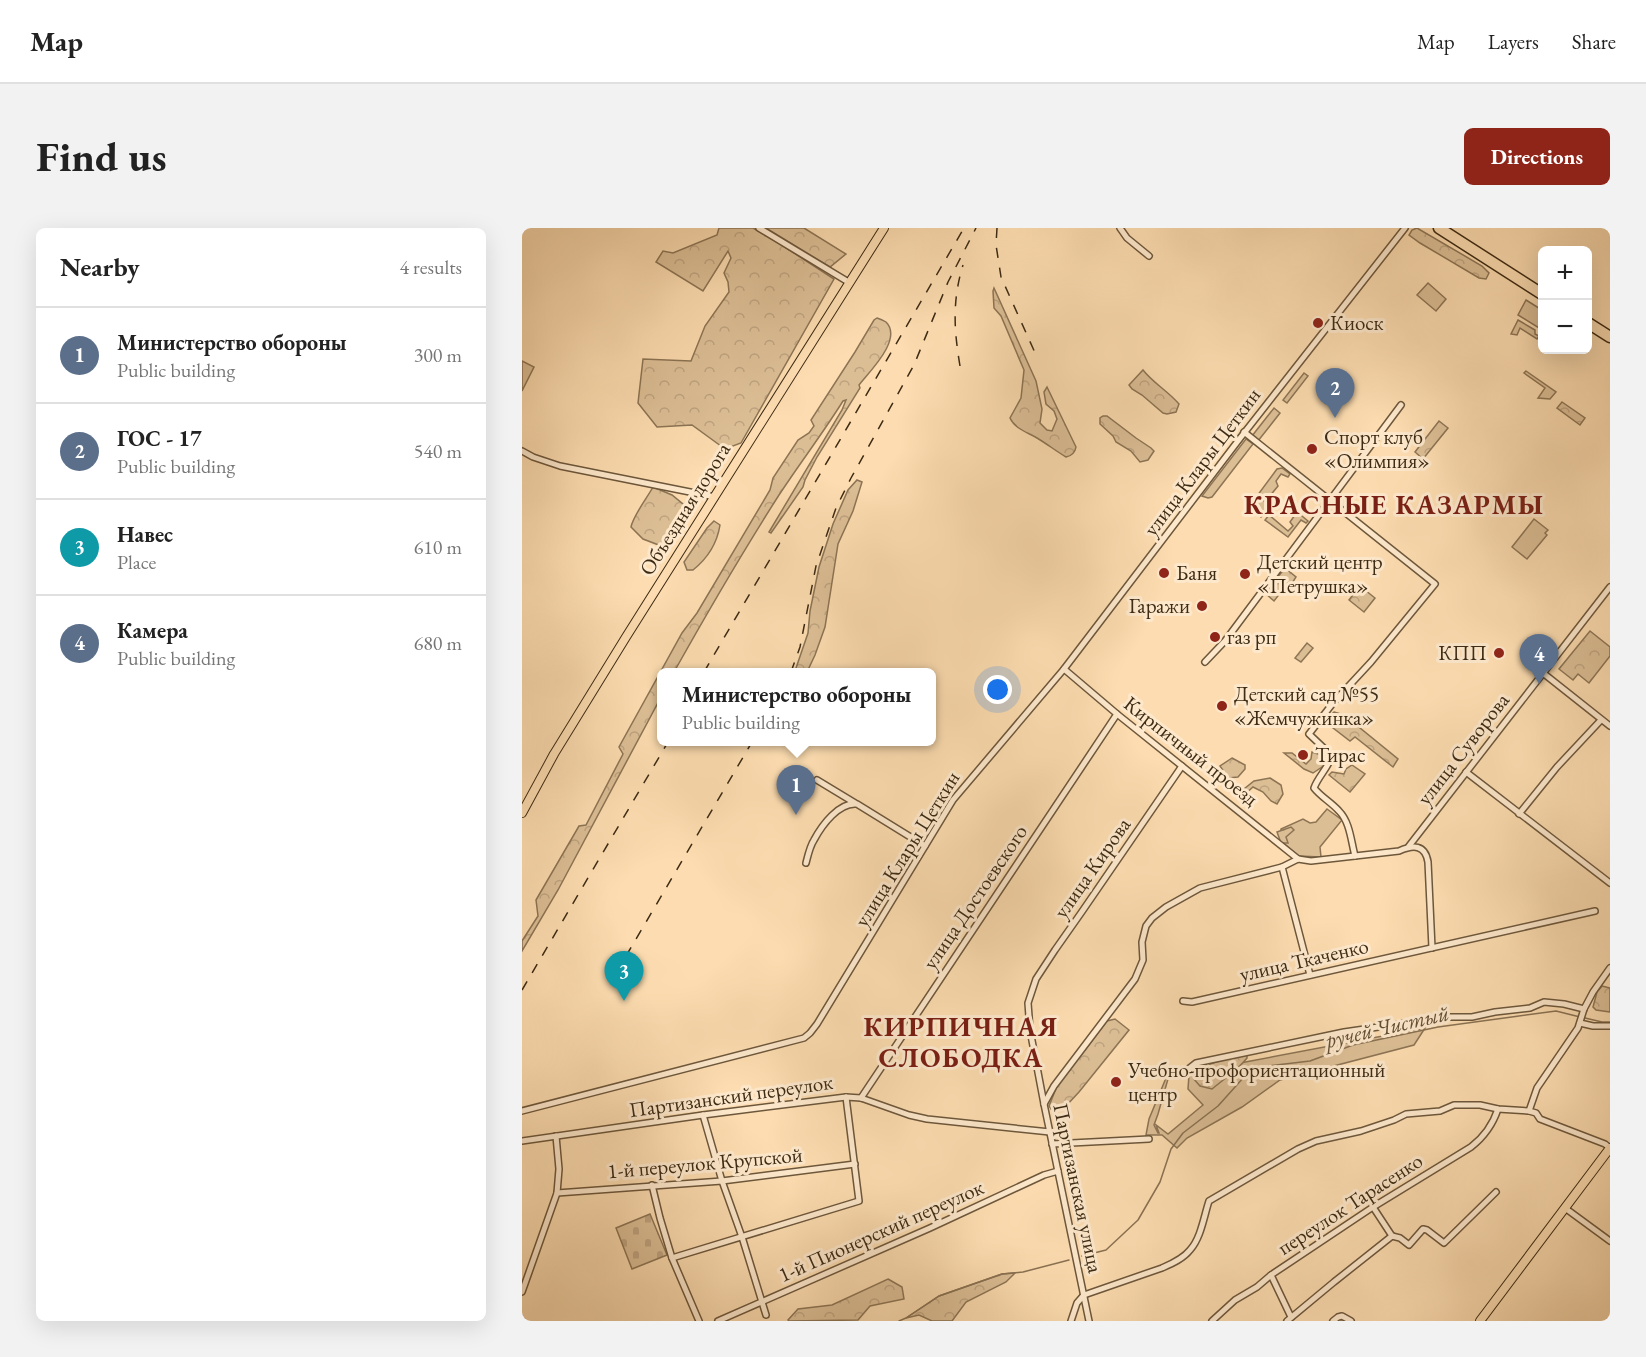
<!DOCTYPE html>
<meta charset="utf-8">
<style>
:root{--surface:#fff;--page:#f2f2f2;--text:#222;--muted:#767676;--line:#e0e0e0;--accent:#8f2418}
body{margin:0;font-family:"EB Garamond",serif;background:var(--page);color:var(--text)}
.controls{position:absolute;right:18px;top:18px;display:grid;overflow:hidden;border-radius:9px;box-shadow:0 6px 24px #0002}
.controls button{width:54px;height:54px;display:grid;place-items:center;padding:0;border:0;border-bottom:2px solid var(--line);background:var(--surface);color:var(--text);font:30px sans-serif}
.you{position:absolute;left:476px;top:462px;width:21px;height:21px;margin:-15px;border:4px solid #fff;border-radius:50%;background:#1a73e8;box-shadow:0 0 0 9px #1a73e833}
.badge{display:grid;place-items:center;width:39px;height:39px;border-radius:50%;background:var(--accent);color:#fff;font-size:20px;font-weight:700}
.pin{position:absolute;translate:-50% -50px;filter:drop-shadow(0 2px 3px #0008)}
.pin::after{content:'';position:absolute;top:32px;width:21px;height:18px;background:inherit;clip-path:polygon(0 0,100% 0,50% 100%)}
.popup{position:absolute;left:135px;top:440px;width:279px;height:78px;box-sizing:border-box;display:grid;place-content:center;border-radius:9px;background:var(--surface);filter:drop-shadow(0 2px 4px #0005);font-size:20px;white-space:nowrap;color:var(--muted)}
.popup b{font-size:22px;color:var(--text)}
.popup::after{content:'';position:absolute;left:50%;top:100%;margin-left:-12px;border:12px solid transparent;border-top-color:var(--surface)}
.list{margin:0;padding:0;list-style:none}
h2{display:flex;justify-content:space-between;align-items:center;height:78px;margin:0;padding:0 24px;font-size:26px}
h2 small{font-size:20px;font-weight:400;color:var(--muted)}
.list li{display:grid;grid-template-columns:39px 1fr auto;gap:18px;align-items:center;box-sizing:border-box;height:96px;padding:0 24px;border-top:2px solid var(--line)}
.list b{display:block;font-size:22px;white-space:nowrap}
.list p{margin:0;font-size:20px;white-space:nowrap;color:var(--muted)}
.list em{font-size:20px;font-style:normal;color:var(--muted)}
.map{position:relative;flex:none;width:1088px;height:1093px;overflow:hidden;border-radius:9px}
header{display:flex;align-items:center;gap:36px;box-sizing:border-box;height:84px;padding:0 30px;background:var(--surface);border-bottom:2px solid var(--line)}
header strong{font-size:28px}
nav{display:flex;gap:33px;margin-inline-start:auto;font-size:21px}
.intro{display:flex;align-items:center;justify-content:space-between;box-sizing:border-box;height:144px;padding:0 36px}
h1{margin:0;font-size:42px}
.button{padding:15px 27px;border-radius:9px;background:var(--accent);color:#fff;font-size:21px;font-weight:700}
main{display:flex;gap:36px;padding:0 36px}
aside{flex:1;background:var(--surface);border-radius:9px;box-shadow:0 6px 24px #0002}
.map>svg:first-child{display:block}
</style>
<header>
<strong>Map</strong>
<nav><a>Map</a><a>Layers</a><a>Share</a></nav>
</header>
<div class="intro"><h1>Find us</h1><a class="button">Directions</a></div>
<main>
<aside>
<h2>Nearby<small>4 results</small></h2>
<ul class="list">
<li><span class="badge" style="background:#5c6f8a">1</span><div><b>Министерство обороны</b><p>Public building</p></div><em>300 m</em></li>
<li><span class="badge" style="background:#5c6f8a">2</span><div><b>ГОС - 17</b><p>Public building</p></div><em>540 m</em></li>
<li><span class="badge" style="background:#0f9aa8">3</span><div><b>Навес</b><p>Place</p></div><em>610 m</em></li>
<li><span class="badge" style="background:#5c6f8a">4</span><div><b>Камера</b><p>Public building</p></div><em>680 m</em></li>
</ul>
</aside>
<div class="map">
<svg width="1088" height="1093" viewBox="0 0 1088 1093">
<defs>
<pattern id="forest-crowns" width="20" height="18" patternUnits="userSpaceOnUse" patternTransform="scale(1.5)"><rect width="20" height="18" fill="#dcbe95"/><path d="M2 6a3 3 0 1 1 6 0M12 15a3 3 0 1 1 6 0" fill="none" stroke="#bea380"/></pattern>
<pattern id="cemetery-stones" width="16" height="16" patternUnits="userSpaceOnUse" patternTransform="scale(1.5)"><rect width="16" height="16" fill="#dcbe95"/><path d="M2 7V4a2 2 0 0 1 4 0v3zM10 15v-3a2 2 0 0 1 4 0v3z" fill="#bea380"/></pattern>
</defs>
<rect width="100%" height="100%" fill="#fcdcb0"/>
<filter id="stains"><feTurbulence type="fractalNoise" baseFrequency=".00333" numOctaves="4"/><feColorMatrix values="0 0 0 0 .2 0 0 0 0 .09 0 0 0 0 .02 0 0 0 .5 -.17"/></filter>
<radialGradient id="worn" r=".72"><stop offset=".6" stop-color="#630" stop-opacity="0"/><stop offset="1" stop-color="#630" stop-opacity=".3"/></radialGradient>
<g fill="#dcbe95" stroke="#8c7454" stroke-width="1.5">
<path d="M906 55 924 71 914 83 895 67Z"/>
<path d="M1004 72 1020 82V95L1017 100 996 87Z"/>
<path d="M996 92 1013 102V106L1017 108 1015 111 998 100 995 107 989 106Z"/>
<path d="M0 133 12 139 0 163Z"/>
<path d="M1004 143 1034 164 1028 171 1016 170 1023 160 1002 145Z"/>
<path d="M782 145 786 148 765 175 761 172Z"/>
<path d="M752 180 758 185 736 213 730 208Z"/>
<path d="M724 211 731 216 690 269 686 270 680 268Z"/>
<path d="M760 240 768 246 766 249 759 246 754 253 756 258 747 269 744 267 741 272 748 278 739 289 729 282 732 272 755 241Z"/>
<path d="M775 284 786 293 784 295 779 292 766 309 743 292 747 287 766 303 771 298 768 294Z"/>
<path d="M1012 291 1026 302 1023 305 1025 307 1005 331 990 319Z"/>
<path d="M805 581 820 592 798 619 799 629 777 628 759 613V601L781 591 788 595 794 594Z"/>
<path d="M903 800 892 817 758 852 720 879 665 910 655 920 640 907H624L627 891 644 850 646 851 636 886 632 897 636 905H637L634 897 646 906 681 877 666 861 667 847 681 842Z"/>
</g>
<g fill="url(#forest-crowns)" stroke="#8c7454" stroke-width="1.5">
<path d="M197 0H231L255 14 312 51 219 215 203 221 170 197 135 199 116 175 121 131 169 133 183 98 207 64 206 54 202 45 209 30 206 23 181 63 134 34 141 23 151 25 195 7Z"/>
<path d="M244 0H282L324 26 308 39Z"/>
<path d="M895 0 960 38 967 45 964 51 957 50 898 15 887 7 890 2Z"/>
<path d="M472 60 514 153 520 181 518 195 525 202 530 203 535 191 532 183 524 176 522 164 525 159 554 219C553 225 549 228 544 229 534 223 525 216 515 210 505 204 493 201 488 190L499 170 502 142 479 88 472 80 471 63Z"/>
<path d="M355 90C358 91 361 92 364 94 381 111 348 143 337 157L338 160 295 229 283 252 281 259 249 305 247 304 320 182 324 172 321 173C301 205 278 235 257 267 220 325 185 385 152 444H139V469L36 662 0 723V713L16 688 14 672 57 598 64 597 101 526 97 519 160 405 175 385 248 262 251 250 276 212 287 205 292 198 289 192 333 124 352 92Z"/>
<path d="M621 142C631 155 646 163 657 176L654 184 645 186 641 185 620 167 610 161 607 157Z"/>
<path d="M1040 174 1063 190 1058 197 1035 180Z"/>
<path d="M581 188H585L614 210 629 220 632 223 626 232 618 234 609 223 594 214 591 208 578 196V190Z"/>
<path d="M917 193 926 200 901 231 893 224Z"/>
<path d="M335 252 340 254 331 283 316 316 303 399 293 427 285 444H278L274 440 286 405 288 383 297 339 311 296 326 262Z"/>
<path d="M131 259 150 267 167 281 142 319 121 311 109 299C111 288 125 270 131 259Z"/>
<path d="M192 293 198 297C195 316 186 330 171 342H165L162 334 185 300Z"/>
<path d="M763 340 774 349 769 357 766 355 752 373 743 365Z"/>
<path d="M838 358 853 370 842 384 827 372Z"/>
<path d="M1068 403 1088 419V428L1067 455 1056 446 1051 452 1037 441Z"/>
<path d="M785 415 791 420 779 434 773 430Z"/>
<path d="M812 484 822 487 876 531 871 539 833 509 828 513 802 493Z"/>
<path d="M790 524 799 527 803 537 791 545 782 541 762 525H770L784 536 789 531Z"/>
<path d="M710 530 723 537V541L716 549 706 550 698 538Z"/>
<path d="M830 537 843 546 828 564 807 547 810 544 822 546 824 541Z"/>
<path d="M748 550 759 557 761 566 755 576 749 573 741 564 731 559 719 570 717 565 732 553Z"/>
<path d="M769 599 772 602 764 609 766 615H759L755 604Z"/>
<path d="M1080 758 1088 760V784L1074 782 1071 779 1075 764Z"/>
<path d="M593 791 607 802 557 864 543 879 529 881 527 878 535 858 585 793Z"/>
<path d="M725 826V830C716 842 702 851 690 861L678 858 671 850 673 841 694 834Z"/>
<path d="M493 1045 484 1054 444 1074 430 1093H410L397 1087 384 1090 417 1068 480 1046Z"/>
<path d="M366 1051 380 1059 382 1071 348 1078 336 1092 267 1093 266 1092 276 1081 310 1077Z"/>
</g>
<path fill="url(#cemetery-stones)" stroke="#8c7454" stroke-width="1.5" d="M128 986 145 1027 110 1041 94 1000Z"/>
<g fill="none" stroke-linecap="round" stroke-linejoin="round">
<g stroke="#897152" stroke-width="1.5">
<path d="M1063 790 1080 794H1088"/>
<path d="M560 1028 584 1022 616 992 638 954 649 921 661 905 696 878 722 849 746 838 788 833 831 817 916 799 1034 783 1058 789"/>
<path d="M377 1093 384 1090 417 1068 480 1046 501 1044 547 1032"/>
</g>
<g stroke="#6d573b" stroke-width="8">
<g id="street">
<path d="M237 0 328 55"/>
<path d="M598 0 605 10 627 28"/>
<path d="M722 204 913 356 849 434 811 475 787 506 806 524 809 530C805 541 796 549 792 560 799 569 809 574 817 583 828 594 829 613 833 628"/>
<path d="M0 223 11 229 38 238 193 269"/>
<path d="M683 434 703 413 879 177"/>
<path d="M542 441 595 486 776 631"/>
<path d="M1021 445 1088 498"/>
<path d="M944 544 1088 655"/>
<path d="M295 552 333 575"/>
<path d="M997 586 1035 539 1079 492"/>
<path d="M887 618 1088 359"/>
<path d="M284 635C286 627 288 618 292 612 300 597 317 574 335 576L403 618"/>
<path d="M760 639 788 747"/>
<path d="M661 773 670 774 1073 683"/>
<path d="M1058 795 1071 798H1088"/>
<path d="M660 846 674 835 822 804 925 789H950L973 784 1008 780 1022 774 1042 776 1062 781"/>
<path d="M339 870 595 486"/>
<path d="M522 876 532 858 613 751 621 732 620 714 624 698 630 690 644 679 678 660 760 639 776 631 789 633 877 623C891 617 903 616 906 634L910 720"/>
<path d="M0 883 282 810 288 805 295 796 431 572 542 441 719 209 883 0"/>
<path d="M1007 883 1015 860 1056 800 1062 781 1071 764 1088 740"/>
<path d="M181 887 200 953 220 1009 244 1087"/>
<path d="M0 913 181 887 324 869 339 870 387 887 405 891 528 904"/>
<path d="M530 916 627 911"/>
<path d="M130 957 138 990 150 1030 177 1093"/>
<path d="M35 965 200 953 333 936"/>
<path d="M851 979 870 1008"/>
<path d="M1043 980 1088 1013"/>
<path d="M150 1030 337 973 324 869"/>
<path d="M749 1047 769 1089"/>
<path d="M0 1064 35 965 37 941 34 908"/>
<path d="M196 1093 408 1000 522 947 536 943"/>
<path d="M549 1093 555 1075 562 1067 640 1040C649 1036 661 1031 668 1022 679 1010 682 988 687 973L776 921 794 913 839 903 872 892 884 886 918 883 932 877H958L976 881 1007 883 1014 885 1018 891 1083 916 1088 920"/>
<path d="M567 1093 522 876 508 802 506 775 514 751 533 722 559 685 660 538"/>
<path d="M690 1093 713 1072 735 1059 749 1047 851 979 949 919C962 909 971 896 976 881"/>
<path d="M765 1093 812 1054 870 1008 878 1010 887 1017 901 1001 905 1002 922 1015 974 964"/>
<path d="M811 1093 816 1089 820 1088 829 1093"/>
</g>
</g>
<g stroke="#3d2b14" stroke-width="10">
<g id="primary">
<path d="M0 585 32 526 104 409 362 0"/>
<path d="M958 1093 1088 920"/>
</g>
</g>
<g stroke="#3d2b14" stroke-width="13">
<g id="highway">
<path d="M917 0 1020 66"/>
<path d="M1066 95 1088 109"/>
</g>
</g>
<use href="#street" stroke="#fde8cc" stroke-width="5"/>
<use href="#primary" stroke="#fcdcb0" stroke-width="8"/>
<use href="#highway" stroke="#fcdcb0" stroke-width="10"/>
<g stroke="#3d2b14" stroke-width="1.5" stroke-dasharray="10 10" stroke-linecap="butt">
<path d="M475 0 474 17 479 49 514 127"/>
<path d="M438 138C432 102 430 73 441 37"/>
<path d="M182 444 442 0"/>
<path d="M269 444 278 419 294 338 314 280 329 250 392 137 426 54 454 0"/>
<path d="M104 728 230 514"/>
<path d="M0 762 146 514"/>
</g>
</g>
<g fill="#8f2418" stroke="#fde8cc" stroke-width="2">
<circle cx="796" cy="95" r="6"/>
<circle cx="790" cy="221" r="6"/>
<circle cx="642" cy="345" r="6"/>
<circle cx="723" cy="346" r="6"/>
<circle cx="680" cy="378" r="6"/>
<circle cx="693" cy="409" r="6"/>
<circle cx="977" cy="425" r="6"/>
<circle cx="700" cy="478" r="6"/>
<circle cx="781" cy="527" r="6"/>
<circle cx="594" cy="854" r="6"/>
</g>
<g text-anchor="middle" stroke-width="6" stroke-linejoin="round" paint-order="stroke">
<g font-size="21" fill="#3d2b14" stroke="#fde8cc" text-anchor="start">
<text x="808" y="102">Киоск</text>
<text x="802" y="216">Спорт клуб<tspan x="802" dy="24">«Олимпия»</tspan></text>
<text x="735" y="341">Детский центр<tspan x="735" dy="24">«Петрушка»</tspan></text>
<text x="654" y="352">Баня</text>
<text x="668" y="385" text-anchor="end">Гаражи</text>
<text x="705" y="416">газ рп</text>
<text x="965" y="432" text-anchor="end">КПП</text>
<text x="712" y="473">Детский сад №55<tspan x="712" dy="24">«Жемчужинка»</tspan></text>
<text x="793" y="534">Тирас</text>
<text x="606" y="849">Учебно-профориентационный<tspan x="606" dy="24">центр</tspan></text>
</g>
<g font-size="21" fill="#3d2b14" stroke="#fde8cc">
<text transform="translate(680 234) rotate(-53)" y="7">улица Клары Цеткин</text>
<text transform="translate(163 281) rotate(-58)" y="7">Объездная дорога</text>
<text transform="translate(941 521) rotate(-52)" y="7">улица Суворова</text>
<text transform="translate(669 523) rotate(38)" y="7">Кирпичный проезд</text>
<text transform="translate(385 621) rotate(-58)" y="7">улица Клары Цеткин</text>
<text transform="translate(570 640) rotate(-55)" y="7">улица Кирова</text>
<text transform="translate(453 669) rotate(-56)" y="7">улица Достоевского</text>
<text transform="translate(782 732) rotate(-13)" y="7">улица Ткаченко</text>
<text transform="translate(209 868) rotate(-8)" y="7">Партизанский переулок</text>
<text transform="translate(183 935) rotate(-5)" y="7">1-й переулок Крупской</text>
<text transform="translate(556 960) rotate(78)" y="7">Партизанская улица</text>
<text transform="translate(828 976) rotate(-33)" y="7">переулок Тарасенко</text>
<text transform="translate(359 1003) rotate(-24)" y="7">1-й Пионерский переулок</text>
</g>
<g font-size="22" font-style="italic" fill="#634e33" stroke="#fde8cc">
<text transform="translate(865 798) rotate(-13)" y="8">ручей Чистый</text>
</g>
<g font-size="27" font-weight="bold" letter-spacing="1.5" fill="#7a1f14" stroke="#fde8cc">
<text x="872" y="286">КРАСНЫЕ КАЗАРМЫ</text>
<text x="439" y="808">КИРПИЧНАЯ<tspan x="439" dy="31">СЛОБОДКА</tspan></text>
</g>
</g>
<rect width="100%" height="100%" filter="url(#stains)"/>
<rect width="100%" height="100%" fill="url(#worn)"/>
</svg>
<div class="controls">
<button>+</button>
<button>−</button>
</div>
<div class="you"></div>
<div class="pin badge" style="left:274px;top:587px;background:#5c6f8a">1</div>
<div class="popup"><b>Министерство обороны</b>Public building</div>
<div class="pin badge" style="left:813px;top:190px;background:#5c6f8a">2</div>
<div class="pin badge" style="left:102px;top:773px;background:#0f9aa8">3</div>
<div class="pin badge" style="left:1017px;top:456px;background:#5c6f8a">4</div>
</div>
</main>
